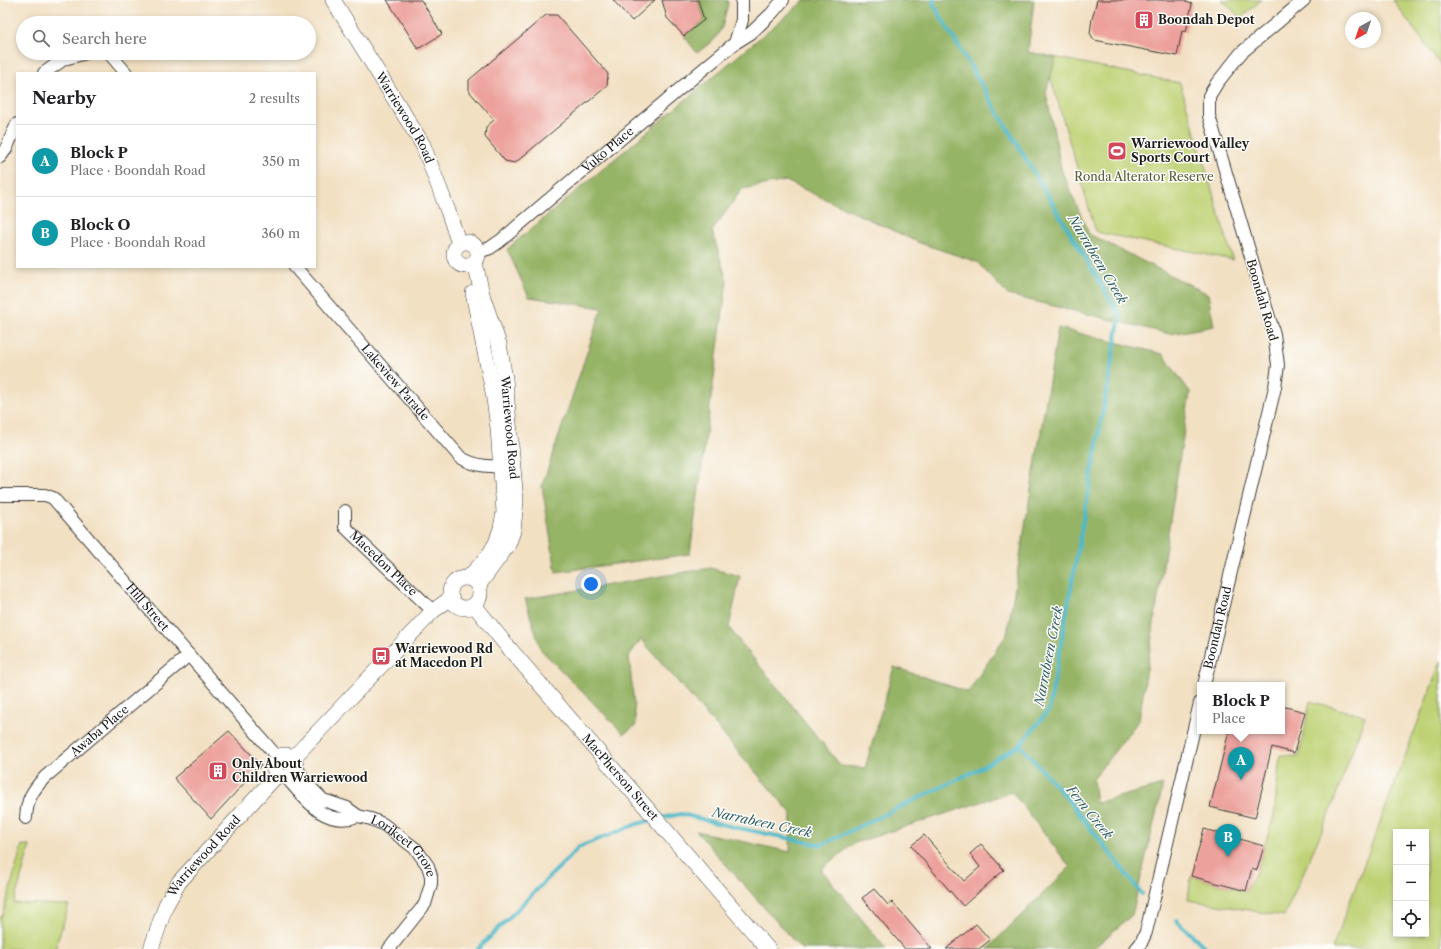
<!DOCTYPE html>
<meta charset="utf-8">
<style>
:root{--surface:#fff;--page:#f6f6f6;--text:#202124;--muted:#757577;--line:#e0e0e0;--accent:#d1495b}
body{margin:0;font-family:"Libre Caslon Text",serif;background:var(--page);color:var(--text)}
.controls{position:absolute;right:12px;bottom:12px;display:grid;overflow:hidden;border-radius:0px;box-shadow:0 2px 6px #0003}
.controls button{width:36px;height:36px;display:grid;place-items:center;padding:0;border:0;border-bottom:1px solid var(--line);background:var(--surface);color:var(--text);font:20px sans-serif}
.compass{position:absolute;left:1345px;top:12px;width:36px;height:36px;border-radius:50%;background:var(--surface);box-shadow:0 2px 6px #0003;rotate:220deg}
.you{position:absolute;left:591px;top:584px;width:14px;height:14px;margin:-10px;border:3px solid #fff;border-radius:50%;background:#1a73e8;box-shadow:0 0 0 6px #1a73e833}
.badge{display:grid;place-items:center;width:26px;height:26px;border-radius:50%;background:var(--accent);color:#fff;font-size:13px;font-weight:700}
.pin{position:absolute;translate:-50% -33px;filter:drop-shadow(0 1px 2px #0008)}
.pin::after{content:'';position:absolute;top:21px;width:14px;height:12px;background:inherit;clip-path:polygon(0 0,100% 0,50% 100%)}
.popup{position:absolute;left:1197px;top:682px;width:88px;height:52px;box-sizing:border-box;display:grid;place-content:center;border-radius:0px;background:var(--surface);filter:drop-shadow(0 1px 3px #0005);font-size:13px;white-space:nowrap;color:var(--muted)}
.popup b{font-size:15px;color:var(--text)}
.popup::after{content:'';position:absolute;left:50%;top:100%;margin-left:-8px;border:8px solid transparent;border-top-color:var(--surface)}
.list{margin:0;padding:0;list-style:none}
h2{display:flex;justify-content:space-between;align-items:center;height:52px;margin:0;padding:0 16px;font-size:17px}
h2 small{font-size:13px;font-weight:400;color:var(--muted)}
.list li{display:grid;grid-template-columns:26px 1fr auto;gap:12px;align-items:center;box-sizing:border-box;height:72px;padding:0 16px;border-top:1px solid var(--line)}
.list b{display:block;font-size:15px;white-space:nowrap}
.list p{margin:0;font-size:13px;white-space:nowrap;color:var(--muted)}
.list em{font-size:13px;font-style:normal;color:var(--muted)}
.icon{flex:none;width:22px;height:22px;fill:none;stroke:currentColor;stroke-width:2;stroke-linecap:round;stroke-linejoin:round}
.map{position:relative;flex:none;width:1441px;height:949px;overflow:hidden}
.search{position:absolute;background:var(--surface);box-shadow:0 2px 6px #0003;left:16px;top:16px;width:300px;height:44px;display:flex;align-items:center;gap:10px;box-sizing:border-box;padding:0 14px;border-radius:22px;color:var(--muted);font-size:15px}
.panel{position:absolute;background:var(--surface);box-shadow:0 2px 6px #0003;left:16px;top:72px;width:300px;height:196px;border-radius:0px}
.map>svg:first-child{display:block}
</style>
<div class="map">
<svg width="1441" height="949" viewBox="0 0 1441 949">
<rect width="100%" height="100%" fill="#fdfcf7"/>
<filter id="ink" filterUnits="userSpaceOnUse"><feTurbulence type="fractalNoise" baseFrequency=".025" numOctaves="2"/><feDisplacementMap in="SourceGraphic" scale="8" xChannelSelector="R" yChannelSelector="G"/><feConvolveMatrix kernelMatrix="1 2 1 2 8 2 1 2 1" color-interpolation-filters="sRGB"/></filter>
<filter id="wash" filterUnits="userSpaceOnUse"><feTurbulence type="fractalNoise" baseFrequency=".012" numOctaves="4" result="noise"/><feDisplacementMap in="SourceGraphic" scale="16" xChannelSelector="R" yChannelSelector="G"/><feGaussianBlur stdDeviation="0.9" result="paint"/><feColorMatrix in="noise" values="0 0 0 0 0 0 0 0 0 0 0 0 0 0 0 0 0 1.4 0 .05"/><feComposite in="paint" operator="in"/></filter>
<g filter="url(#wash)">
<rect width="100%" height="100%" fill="#f2e0c3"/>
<g fill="#bed275" stroke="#6d7748" fill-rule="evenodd">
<path d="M1222 0H1261L1241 18Z"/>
<path d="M1393 0H1441V66Z"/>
<path d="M1044 55 1180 83 1233 260 1096 232Z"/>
<path d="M1441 661V949H1332ZM1396 832H1426V934H1396Z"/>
<path d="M1310 701 1365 716 1329 815 1284 916 1188 900 1191 876 1246 891 1257 870 1274 816 1280 755 1299 757Z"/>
<path d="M22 845 30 846 14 903 69 905 55 949H0V917L3 915Z"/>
</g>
<g fill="#96b466" stroke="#596841">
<path d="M698 0H727L728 4 722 27 715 39 697 53 684 36 704 20Z"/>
<path d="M805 0H1034L1028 52 1056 58 1046 92 1062 172 1089 234 1208 294 1214 326 1170 334 1008 295 977 262 920 243 786 181 742 189 712 231 727 281 690 554 556 572 542 486 602 308 529 297 507 249Z"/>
<path d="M1058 328 1163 354 1190 392 1139 720 1093 779 1096 803 1163 785 1132 915 1093 949H987L1070 867 1012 792 855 843 821 869 886 949H801L696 831 790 852 791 813 641 639 629 656 636 725 624 734 541 650 525 599 710 568 740 576 729 628 841 766 865 768 894 667 968 692 1007 634Z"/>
</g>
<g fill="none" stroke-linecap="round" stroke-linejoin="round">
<g stroke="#4db9c9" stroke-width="4">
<path d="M1020 745 1065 796 1142 894"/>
<path d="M661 818 681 814 729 826 821 845 975 771 1020 745 1049 710 1120 316 933 4 934 0"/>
<path d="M1176 920 1207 949"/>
<path d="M478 949 579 847 637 824 652 820"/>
</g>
</g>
<g id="blocks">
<g fill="#eda19c">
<path d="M387 0H421L442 34 418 49Z"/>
<path d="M613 0H655L632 21Z"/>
<path d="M662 0H698L704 20 684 36 667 18Z"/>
<path d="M1097 0H1186V2L1192 4 1186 32 1182 31 1177 56 1094 40 1090 33 1092 19Z"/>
<path d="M546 15H557L608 74 607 86 515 163 505 161 485 137 486 127 494 120 469 91V80Z"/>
<path d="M1282 706 1305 712 1294 753 1272 747 1255 818 1210 807 1229 731H1282Z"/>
<path d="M229 731 261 765 211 819 174 778Z"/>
<path d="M1204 829 1264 846 1257 870 1252 868 1246 891 1191 876Z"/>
<path d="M924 835 964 881 980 867 970 854 981 844 1004 870 963 906 911 846Z"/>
<path d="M874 889 888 905 892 902 932 949H905L862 898Z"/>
<path d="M976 924 990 940 979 949H946Z"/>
</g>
</g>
</g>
<g filter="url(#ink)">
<use href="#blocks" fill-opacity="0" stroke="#3c3935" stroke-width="1"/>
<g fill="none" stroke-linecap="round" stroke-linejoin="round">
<g stroke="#3c3935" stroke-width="14">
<g id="minor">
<path d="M735 43 742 20V0"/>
<path d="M109 53 126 73"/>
<path d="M44 73 64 59 86 53"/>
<path d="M0 157 6 149 17 124"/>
<path id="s1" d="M478 252 490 248 500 241 701 71 735 43 751 33 772 13 783 0"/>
<path id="s2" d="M295 267 460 457C475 467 492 467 509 466"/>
<path id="s3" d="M0 495H45L53 498 278 758"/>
<path id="s4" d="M345 511V527L433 611"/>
<path id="s5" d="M1204 685 1275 387 1278 365 1274 334 1209 116V96L1217 83 1241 53 1304 0"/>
<path id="s6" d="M297 768 306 783 323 800 347 808 358 816 371 819 383 824 416 849 428 866 431 876V884L425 904 389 949"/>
<path d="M287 778C306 800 325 828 358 816"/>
<path id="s7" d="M26 818C27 799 32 791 45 777L189 655"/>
<path d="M1136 949 1141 943 1146 932 1200 703"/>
</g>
</g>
<g stroke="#3c3935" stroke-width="16">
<g id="tertiary">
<path id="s8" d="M333 0 423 145 448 211 459 244"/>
<circle cx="466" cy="254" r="12"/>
<path id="s9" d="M475 263 483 298 499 344 505 379 516 501 513 531 508 545 478 586"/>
<path d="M468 578 487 558 496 543 501 528 504 512 498 428 493 392 473 293"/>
<circle cx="465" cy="593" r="15"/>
<path id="s10" d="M474 605 503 641 768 949"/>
<circle cx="285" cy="766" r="11"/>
<path d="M293 758 433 611 451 598"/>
<path id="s11" d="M151 949 166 905 179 882 277 775"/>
</g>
</g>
<use href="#minor" stroke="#fff" stroke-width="12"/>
<use href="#tertiary" stroke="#fff" stroke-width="15"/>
</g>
</g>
<defs>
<g id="building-square" transform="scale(1)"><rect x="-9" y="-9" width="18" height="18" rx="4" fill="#d1495b" stroke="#fdfcf7"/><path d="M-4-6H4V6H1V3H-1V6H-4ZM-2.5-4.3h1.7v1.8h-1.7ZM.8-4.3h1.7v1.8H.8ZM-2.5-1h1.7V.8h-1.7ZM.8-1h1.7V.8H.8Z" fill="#fff"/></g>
<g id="stadium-square" transform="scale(1)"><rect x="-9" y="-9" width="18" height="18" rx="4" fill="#d1495b" stroke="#fdfcf7"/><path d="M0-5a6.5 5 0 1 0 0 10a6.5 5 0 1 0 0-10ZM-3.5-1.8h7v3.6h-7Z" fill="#fff"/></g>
<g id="bus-square" transform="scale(1)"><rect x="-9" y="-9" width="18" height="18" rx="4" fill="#d1495b" stroke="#fdfcf7"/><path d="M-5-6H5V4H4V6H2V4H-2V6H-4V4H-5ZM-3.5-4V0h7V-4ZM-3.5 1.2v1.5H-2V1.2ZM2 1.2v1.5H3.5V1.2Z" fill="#fff"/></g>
</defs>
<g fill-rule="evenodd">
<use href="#building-square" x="1144" y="20"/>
<use href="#stadium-square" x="1117" y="151"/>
<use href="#bus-square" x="381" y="656"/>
<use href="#building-square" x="218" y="771"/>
</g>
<g text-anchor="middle" stroke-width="3" stroke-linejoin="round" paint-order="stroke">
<g font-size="12" font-weight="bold" fill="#1c1c1c" stroke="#fdfcf7" text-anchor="start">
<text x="1158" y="24">Boondah Depot</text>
<text x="1131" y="148">Warriewood Valley<tspan x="1131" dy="14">Sports Court</tspan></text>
<text x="395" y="653">Warriewood Rd<tspan x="395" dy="14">at Macedon Pl</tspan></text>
<text x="232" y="768">Only About<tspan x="232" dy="14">Children Warriewood</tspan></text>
</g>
<g font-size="12" fill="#1c1c1c" stroke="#fdfcf7">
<text dy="4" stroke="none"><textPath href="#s8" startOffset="138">Warriewood Road</textPath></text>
<text dy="4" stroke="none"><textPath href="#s1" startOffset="166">Vuko Place</textPath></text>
<text transform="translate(1262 300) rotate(74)" y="4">Boondah Road</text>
<text dy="4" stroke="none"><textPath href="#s2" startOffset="153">Lakeview Parade</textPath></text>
<text dy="4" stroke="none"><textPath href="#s9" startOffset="169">Warriewood Road</textPath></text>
<text dy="4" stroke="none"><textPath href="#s4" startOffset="69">Macedon Place</textPath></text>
<text dy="4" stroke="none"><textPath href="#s3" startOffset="198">Hill Street</textPath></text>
<text dy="4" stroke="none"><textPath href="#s5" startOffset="59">Boondah Road</textPath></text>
<text dy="4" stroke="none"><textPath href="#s7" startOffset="118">Awaba Place</textPath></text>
<text dy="4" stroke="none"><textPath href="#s10" startOffset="226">MacPherson Street</textPath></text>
<text dy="4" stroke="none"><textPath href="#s6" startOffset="137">Lorikeet Grove</textPath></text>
<text dy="4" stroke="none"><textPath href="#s11" startOffset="109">Warriewood Road</textPath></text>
</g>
<g font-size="12" fill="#555c3b" stroke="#fdfcf7">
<text x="1144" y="181">Ronda Alterator Reserve</text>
</g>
<g font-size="13" font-style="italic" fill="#32636a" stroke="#fdfcf7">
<text transform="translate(1098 259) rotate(59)" y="5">Narrabeen Creek</text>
<text transform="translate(1048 656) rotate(-79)" y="5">Narrabeen Creek</text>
<text transform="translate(1090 812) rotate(51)" y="5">Fern Creek</text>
<text transform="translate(762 822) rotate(12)" y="5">Narrabeen Creek</text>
</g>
</g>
</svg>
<div class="controls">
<button>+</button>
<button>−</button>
<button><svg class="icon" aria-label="locate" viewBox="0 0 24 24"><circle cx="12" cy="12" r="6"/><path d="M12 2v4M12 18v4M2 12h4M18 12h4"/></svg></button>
</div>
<svg class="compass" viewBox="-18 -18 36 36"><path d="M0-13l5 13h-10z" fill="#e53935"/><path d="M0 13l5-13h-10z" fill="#757577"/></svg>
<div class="you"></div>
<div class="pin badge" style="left:1241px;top:780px;background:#0f9aa8">A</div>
<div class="popup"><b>Block P</b>Place</div>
<div class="pin badge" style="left:1228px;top:857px;background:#0f9aa8">B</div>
<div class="search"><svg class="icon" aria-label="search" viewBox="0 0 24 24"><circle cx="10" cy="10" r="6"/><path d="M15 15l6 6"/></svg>Search here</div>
<section class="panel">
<h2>Nearby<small>2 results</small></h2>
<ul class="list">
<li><span class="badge" style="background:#0f9aa8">A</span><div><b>Block P</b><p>Place · Boondah Road</p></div><em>350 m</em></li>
<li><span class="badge" style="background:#0f9aa8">B</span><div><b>Block O</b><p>Place · Boondah Road</p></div><em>360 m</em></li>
</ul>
</section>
</div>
